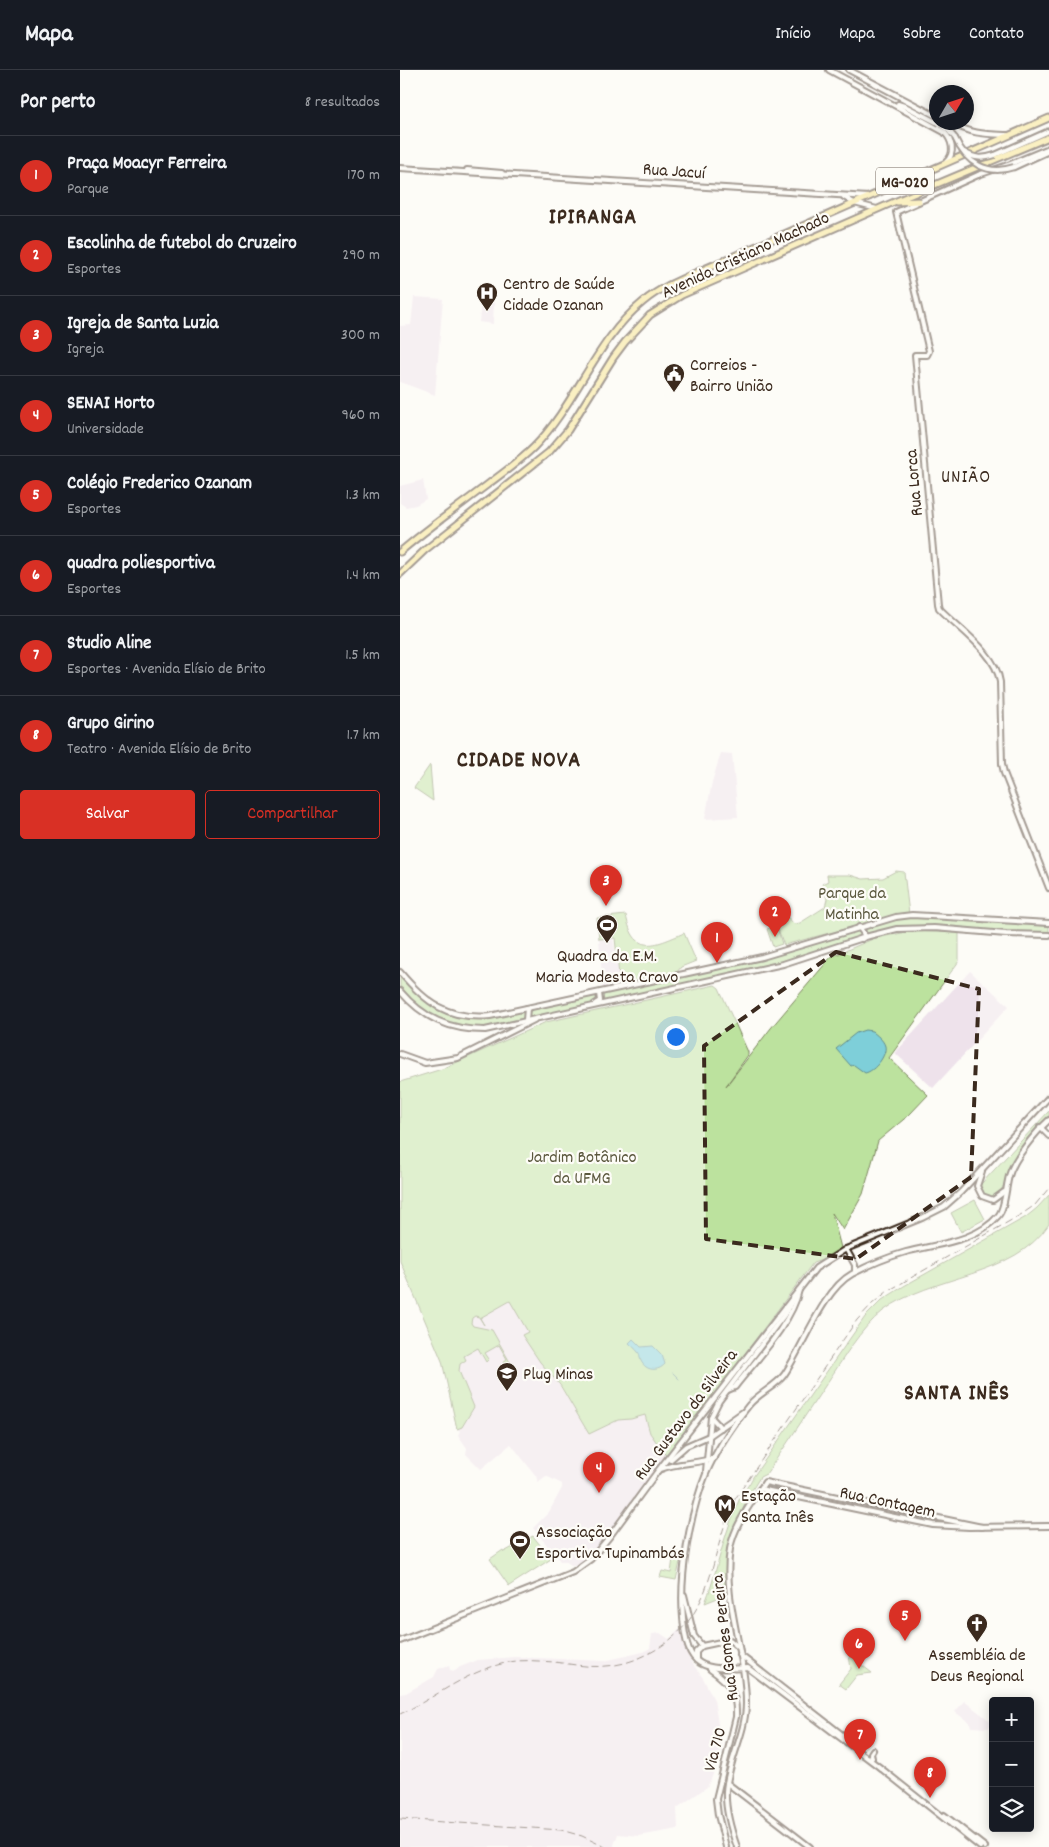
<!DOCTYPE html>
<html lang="pt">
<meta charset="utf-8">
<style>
:root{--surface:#171b24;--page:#242831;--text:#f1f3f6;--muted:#9ea1a6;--line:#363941;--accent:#d93025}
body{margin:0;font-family:Dekko,sans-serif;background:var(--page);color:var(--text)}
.controls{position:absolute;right:15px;bottom:15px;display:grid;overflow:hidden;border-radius:5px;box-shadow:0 2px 12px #0003}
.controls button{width:45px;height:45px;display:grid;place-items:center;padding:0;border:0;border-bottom:1px solid var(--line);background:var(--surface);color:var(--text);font:25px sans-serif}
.compass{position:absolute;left:529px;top:15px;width:45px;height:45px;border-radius:50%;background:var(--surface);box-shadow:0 2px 12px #0003;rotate:51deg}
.you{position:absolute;left:275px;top:966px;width:18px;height:18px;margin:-12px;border:4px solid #fff;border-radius:50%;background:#1a73e8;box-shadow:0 0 0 8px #1a73e833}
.badge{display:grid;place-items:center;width:32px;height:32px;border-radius:50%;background:var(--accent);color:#fff;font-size:16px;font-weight:700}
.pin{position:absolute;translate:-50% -41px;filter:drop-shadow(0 1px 2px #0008)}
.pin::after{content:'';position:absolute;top:26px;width:18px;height:15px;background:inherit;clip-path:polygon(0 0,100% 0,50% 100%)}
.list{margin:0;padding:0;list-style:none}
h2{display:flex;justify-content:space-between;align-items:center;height:65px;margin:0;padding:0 20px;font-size:21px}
h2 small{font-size:16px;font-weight:400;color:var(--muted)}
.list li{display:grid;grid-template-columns:32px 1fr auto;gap:15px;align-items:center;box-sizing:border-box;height:80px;padding:0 20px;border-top:1px solid var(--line)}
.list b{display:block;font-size:19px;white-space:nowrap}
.list p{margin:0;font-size:16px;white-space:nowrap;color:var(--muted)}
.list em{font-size:16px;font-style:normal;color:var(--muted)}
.actions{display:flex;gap:10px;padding:15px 20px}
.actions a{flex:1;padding:11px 0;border:1px solid var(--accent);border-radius:5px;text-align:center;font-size:18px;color:var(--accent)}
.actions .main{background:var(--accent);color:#fff}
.icon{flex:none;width:28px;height:28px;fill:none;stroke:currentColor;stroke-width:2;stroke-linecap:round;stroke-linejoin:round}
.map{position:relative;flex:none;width:649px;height:1777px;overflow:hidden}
header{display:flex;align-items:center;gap:30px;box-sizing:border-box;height:70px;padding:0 25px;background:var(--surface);border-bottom:1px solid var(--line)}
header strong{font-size:24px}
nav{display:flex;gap:28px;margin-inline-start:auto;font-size:18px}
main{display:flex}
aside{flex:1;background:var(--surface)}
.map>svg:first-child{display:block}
</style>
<header>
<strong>Mapa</strong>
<nav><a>Início</a><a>Mapa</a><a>Sobre</a><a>Contato</a></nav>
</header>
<main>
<aside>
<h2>Por perto<small>8 resultados</small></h2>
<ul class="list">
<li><span class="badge">1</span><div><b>Praça Moacyr Ferreira</b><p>Parque</p></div><em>170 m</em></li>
<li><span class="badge">2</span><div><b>Escolinha de futebol do Cruzeiro</b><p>Esportes</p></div><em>290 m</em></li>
<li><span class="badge">3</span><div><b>Igreja de Santa Luzia</b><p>Igreja</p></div><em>300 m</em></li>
<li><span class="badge">4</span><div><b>SENAI Horto</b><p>Universidade</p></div><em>960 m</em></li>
<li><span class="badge">5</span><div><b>Colégio Frederico Ozanam</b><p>Esportes</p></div><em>1.3 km</em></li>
<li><span class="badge">6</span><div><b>quadra poliesportiva</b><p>Esportes</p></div><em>1.4 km</em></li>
<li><span class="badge">7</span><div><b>Studio Aline</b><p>Esportes · Avenida Elísio de Brito</p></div><em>1.5 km</em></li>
<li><span class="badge">8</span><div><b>Grupo Girino</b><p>Teatro · Avenida Elísio de Brito</p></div><em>1.7 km</em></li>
</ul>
<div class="actions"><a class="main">Salvar</a><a>Compartilhar</a></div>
</aside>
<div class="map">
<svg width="649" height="1777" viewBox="0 0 649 1777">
<rect width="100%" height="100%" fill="#fdfcf7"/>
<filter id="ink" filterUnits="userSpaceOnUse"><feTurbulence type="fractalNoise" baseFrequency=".02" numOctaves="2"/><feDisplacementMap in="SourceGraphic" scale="10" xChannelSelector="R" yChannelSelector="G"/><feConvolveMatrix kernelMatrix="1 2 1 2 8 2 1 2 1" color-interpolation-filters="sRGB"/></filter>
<g filter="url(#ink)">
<g fill="#eee2eb">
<path d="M14 227 43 229 35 325 0 312V256L11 255Z"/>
<path d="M81 232H94L93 254 79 252Z"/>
<path d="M23 410 26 429 16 435 6 437 0 433V416Z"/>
<path d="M321 683 332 684 338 747 305 749 312 712Z"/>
<path d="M213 867 220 915 203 919 199 869Z"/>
<path d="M570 901 609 936 533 1018 495 983Z"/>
<path d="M106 1221 154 1307 189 1363 218 1350 231 1349 245 1345 250 1363 267 1387 191 1484 181 1493 176 1495H171L165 1491H160L133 1458 149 1442 162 1418V1414L146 1406 138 1412 136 1406 111 1374 81 1399 66 1384 67 1378 58 1365 60 1361 57 1359 42 1291 34 1271Z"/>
<path d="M281 1558 284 1562 290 1590 303 1608 314 1630 322 1677 312 1707 307 1717 277 1738 278 1759 239 1766 218 1764 214 1775 215 1777H0V1624L6 1623 34 1607 38 1599 49 1595 50 1600 55 1601 60 1597 78 1590 114 1587 204 1591 243 1582 250 1578 252 1564 260 1563 269 1569Z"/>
<path d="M564 1631 593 1653 588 1658 571 1657 570 1653 555 1642Z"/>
</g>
<g fill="#bce29e" stroke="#7c865e">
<path d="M30 695 33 731 14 718Z"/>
<path d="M496 801 504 802 509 844 493 846 384 875 377 857 382 874 373 877 367 859 376 856 372 850 382 841 394 854 400 853 425 837 427 829 422 814 428 811 427 805H450L463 809 483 808Z"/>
<path d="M226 845C234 886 254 876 284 863L296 891 281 897 277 902 220 915 215 868 199 869 197 848Z"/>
<path d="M512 847 649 855V864L517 856 491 859 469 865 466 861 467 856 492 849Z"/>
<path d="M460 859 463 866 360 898 204 933 203 923 356 890Z"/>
<path d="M513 861 559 863V891L489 988 528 1025 510 1044 478 1071 463 1124 443 1160 432 1143 441 1178 428 1188 413 1193 267 1387 250 1363 245 1345 231 1349 218 1350 189 1364 160 1315 140 1292 122 1265 128 1262 110 1231 80 1248 84 1255 79 1247 75 1246 72 1248 71 1253 73 1256 92 1260 111 1294 106 1297 103 1292 107 1289 99 1275 85 1283 89 1289 86 1292 78 1278 64 1286 66 1290 60 1294 59 1301 74 1337 62 1357 57 1359 42 1291 0 1191V1012L42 999 146 952 315 915 319 918 348 982V985L326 1016 371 958 431 887 475 868Z"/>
<path d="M0 904C22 931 49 954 87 948 99 947 110 943 122 941L124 942 125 949C118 952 110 953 103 954 61 963 28 951 0 918Z"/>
<path d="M196 924 199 929 197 932 131 948 129 947 128 939Z"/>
<path d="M649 1041V1046C634 1059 621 1076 611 1093 603 1107 608 1117 594 1127L585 1125 580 1118 581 1114Z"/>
<path d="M649 1125V1154C614 1208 532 1204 483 1241 459 1260 444 1288 427 1313 407 1343 387 1374 366 1404L360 1407 349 1425 331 1466 328 1480 330 1523 305 1533C315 1508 320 1481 329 1456 332 1446 336 1439 339 1430 342 1422 350 1415 353 1407L465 1247 482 1230 504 1216 626 1147 637 1138Z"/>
<path d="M575 1130 585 1149 561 1162 551 1143Z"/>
<path d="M133 1466 151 1489 109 1516 90 1489 103 1480 104 1482Z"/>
<path d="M274 1481 282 1483 276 1510 260 1507 262 1501 271 1503Z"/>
<path d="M449 1585 472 1603 457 1605 446 1619 439 1614 451 1599Z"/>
</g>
<g fill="#7ecfd9" stroke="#638d8e">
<path d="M465 960 472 961C476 965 483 969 485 976 487 985 475 1001 465 1003L454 995 451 996 436 979 456 963Z"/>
<path d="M233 1269 241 1277 253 1276 262 1285 265 1294C258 1302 246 1301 241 1291 239 1286 241 1286 238 1282 236 1279 232 1276 229 1273Z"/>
</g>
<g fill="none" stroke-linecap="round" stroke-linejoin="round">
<path stroke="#638d8e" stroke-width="1" d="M273 1303 279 1309"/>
<g stroke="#3b2a1e" stroke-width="8">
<g id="secondary">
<path d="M429 0 544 62C552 70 556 83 546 92"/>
<path d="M449 0 536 46"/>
<path d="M498 34 507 37 536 52"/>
<path d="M537 52 549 61 555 68"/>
<path d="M549 52C572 64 582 64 607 65"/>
<path d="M649 78 608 95 578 105 496 142 529 281 527 285H515L538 534 539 538C559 559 596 583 600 612L602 694 604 703 649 818"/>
<path d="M595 85 649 61"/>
<path d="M614 97 649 81"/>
<path d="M0 98 469 127"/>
<path d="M67 100 102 103"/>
<path d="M444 127 454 133 477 139"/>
<path d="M459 857 464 864 462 869"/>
<path d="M0 902C26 933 48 950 90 946L362 887 496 847 512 845 530 846 649 853"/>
<path d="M0 921C23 948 49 960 85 960L383 894 469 866 497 859 534 858 606 864 649 865"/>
<path d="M195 934 200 931 199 923"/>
<path d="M126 950 127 938"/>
<path d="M0 984 25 993 58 988 134 950"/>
<path d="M640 1057 649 1066"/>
<path d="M582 1101 577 1116 582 1126 593 1130 604 1122"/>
<path d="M446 1179 455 1195V1202"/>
<path d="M328 1320 335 1317C356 1290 392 1253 399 1220"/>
<path d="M311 1347 321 1358"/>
<path d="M270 1390 286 1376 309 1366 343 1342"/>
<path d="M261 1399C277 1392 297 1394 314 1388"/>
<path d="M306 1401 311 1347 319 1331 384 1245 394 1227"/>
<path d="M360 1419 533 1455 569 1457 649 1456"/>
<path d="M284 1525 294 1566 302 1576"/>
<path d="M0 1571 173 1502 191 1489 210 1466 257 1402 416 1198 446 1179 522 1148 544 1137 561 1122 649 1027"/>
<path d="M340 1585 454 1674"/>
<path d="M296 1589V1582L302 1576 330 1570 338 1577"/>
<path d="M310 1599C330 1613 337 1622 336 1647L316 1729 318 1745 326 1777"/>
<path d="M472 1688 471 1683 473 1680"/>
<path d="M327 1713 410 1777"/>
<path d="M544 1745 585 1777"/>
<path d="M337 1777C331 1760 325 1740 326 1721 328 1691 346 1664 346 1633 346 1583 322 1529 330 1479 334 1455 352 1432 365 1412L582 1457"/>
<path d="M580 1777 478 1696 348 1598C302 1600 287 1599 283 1548 279 1505 290 1443 306 1404 316 1380 333 1355 349 1335 359 1323 375 1317 384 1305 403 1277 423 1220 452 1204 469 1195 488 1187 506 1182 536 1174 576 1172 598 1146 605 1139 606 1116 609 1106 614 1088 636 1062 649 1050"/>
</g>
</g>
<g stroke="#3b2a1e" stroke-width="9">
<g id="highway">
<path d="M497 132 519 131"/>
<path d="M0 482C28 458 58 437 87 415 103 403 120 391 134 377 177 333 195 271 243 232 262 216 286 207 309 197L649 48"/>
<path d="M0 504 25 480 149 382 168 360 213 288 225 272 250 245 282 225 494 132 649 67"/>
</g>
</g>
<use href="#secondary" stroke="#fdfcf7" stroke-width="4"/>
<use href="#highway" stroke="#f7e281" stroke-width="5"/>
<g stroke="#3b2a1e" stroke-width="1" stroke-dasharray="8 4" stroke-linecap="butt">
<path d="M0 1644C37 1627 63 1603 105 1593 120 1589 138 1591 154 1592 171 1594 190 1598 206 1596 239 1594 274 1573 292 1546 315 1512 316 1467 335 1429L443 1270 457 1250 472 1234 488 1221 622 1144 635 1135 649 1118"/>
<path d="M0 1749 161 1760 182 1766 205 1777"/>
</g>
<g stroke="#3b2a1e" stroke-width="8" stroke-linecap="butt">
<g id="secondary-bridge">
<path d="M555 68C566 93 587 106 614 97"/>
<path d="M564 82C575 89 583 89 595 85"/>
</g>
</g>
<use href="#secondary-bridge" stroke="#fdfcf7" stroke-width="4"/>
</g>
</g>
<path d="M0 0H649V1777H0ZM436 882 579 919 571 1107 456 1189 306 1169 304 976Z" fill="#fdfcf7" fill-opacity=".55" fill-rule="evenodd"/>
<path fill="none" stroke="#3b2a1e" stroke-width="4" stroke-dasharray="10 6" stroke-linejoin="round" d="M436 882 579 919 571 1107 456 1189 306 1169 304 976Z"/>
<defs>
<g id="hospital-pin" transform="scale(1.125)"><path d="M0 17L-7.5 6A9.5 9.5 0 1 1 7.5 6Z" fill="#3b2a1e" stroke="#fdfcf7"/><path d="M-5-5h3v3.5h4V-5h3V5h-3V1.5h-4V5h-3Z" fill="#fff"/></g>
<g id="civic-pin" transform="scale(1.125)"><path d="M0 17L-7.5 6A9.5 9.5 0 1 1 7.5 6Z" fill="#3b2a1e" stroke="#fdfcf7"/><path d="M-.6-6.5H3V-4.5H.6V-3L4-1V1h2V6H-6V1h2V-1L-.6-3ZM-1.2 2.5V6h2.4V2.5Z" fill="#fff"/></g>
<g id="stadium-pin" transform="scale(1.125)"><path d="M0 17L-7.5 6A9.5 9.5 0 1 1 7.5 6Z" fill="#3b2a1e" stroke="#fdfcf7"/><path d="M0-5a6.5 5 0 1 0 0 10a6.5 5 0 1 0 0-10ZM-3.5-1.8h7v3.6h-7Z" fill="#fff"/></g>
<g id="university-pin" transform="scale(1.125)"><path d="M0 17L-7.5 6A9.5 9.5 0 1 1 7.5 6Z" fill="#3b2a1e" stroke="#fdfcf7"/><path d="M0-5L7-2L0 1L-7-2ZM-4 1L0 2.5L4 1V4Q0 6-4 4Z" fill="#fff"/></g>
<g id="metro-pin" transform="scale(1.125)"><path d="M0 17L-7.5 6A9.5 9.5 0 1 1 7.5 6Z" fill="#3b2a1e" stroke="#fdfcf7"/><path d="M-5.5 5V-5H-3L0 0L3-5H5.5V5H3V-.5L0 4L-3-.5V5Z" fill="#fff"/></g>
<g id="church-pin" transform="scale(1.125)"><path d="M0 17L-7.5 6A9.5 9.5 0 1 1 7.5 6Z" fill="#3b2a1e" stroke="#fdfcf7"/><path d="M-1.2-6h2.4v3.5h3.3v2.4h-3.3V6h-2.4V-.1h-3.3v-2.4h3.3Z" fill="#fff"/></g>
</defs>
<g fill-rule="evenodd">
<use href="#hospital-pin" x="87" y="223"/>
<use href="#civic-pin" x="274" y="304"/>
<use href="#stadium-pin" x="207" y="855"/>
<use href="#university-pin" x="107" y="1303"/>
<use href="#metro-pin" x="325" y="1435"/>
<use href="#stadium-pin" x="120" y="1471"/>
<use href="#church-pin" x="577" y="1554"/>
</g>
<g text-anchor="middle" stroke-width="4.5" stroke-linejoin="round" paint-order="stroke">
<rect fill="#fdfcf7" stroke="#75695f" stroke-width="1" x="476" y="97.5" width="58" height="27" rx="4"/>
<g font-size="16" font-weight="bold" fill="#3b2a1e">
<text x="505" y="117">MG-020</text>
</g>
<g font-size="18" fill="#3b2a1e" stroke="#fdfcf7">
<text transform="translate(274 100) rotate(4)" y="6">Rua Jacuí</text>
<text transform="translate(345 184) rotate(-25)" y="6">Avenida Cristiano Machado</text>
<text transform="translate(513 413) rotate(-95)" y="6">Rua Lorca</text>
<text transform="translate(285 1344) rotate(-53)" y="6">Rua Gustavo da Silveira</text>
<text transform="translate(488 1431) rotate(12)" y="6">Rua Contagem</text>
<text transform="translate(324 1568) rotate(-97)" y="6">Rua Gomes Pereira</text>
<text transform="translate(314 1679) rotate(-75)" y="6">Via 710</text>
</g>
<g font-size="18" fill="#3b2a1e" stroke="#fdfcf7" text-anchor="start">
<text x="103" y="219">Centro de Saúde<tspan x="103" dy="21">Cidade Ozanan</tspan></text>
<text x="290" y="300">Correios -<tspan x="290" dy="21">Bairro União</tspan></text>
<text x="207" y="891" text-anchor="middle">Quadra da E.M.<tspan x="207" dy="21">Maria Modesta Cravo</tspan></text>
<text x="123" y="1309">Plug Minas</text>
<text x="341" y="1431">Estação<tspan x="341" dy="21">Santa Inês</tspan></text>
<text x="136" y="1467">Associação<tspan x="136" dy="21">Esportiva Tupinambás</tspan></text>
<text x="577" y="1590" text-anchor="middle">Assembléia de<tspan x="577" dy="21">Deus Regional</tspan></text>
</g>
<g font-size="18" fill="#5b583e" stroke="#fdfcf7">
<text x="452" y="828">Parque da<tspan x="452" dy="21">Matinha</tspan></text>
<text x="182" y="1092">Jardim Botânico<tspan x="182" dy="21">da UFMG</tspan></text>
</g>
<g font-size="19" letter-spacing="1" fill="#3b2a1e" stroke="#fdfcf7">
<text x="566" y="412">UNIÃO</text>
</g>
<g font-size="22" font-weight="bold" letter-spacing="1" fill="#3b2a1e" stroke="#fdfcf7">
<text x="193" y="153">IPIRANGA</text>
<text x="119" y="696">CIDADE NOVA</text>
<text x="557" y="1329">SANTA INÊS</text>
</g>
</g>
</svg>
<div class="controls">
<button>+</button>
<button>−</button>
<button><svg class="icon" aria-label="layers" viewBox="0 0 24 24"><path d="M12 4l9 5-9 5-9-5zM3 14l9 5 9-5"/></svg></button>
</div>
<svg class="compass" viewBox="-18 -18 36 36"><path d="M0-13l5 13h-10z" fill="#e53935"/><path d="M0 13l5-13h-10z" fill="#9ea1a6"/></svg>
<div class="you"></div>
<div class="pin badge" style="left:317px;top:893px">1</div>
<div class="pin badge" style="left:375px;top:867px">2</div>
<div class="pin badge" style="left:206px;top:836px">3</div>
<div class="pin badge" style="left:199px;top:1423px">4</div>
<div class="pin badge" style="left:505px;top:1571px">5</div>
<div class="pin badge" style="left:459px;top:1599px">6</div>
<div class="pin badge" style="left:460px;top:1690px">7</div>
<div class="pin badge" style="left:530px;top:1728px">8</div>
</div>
</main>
